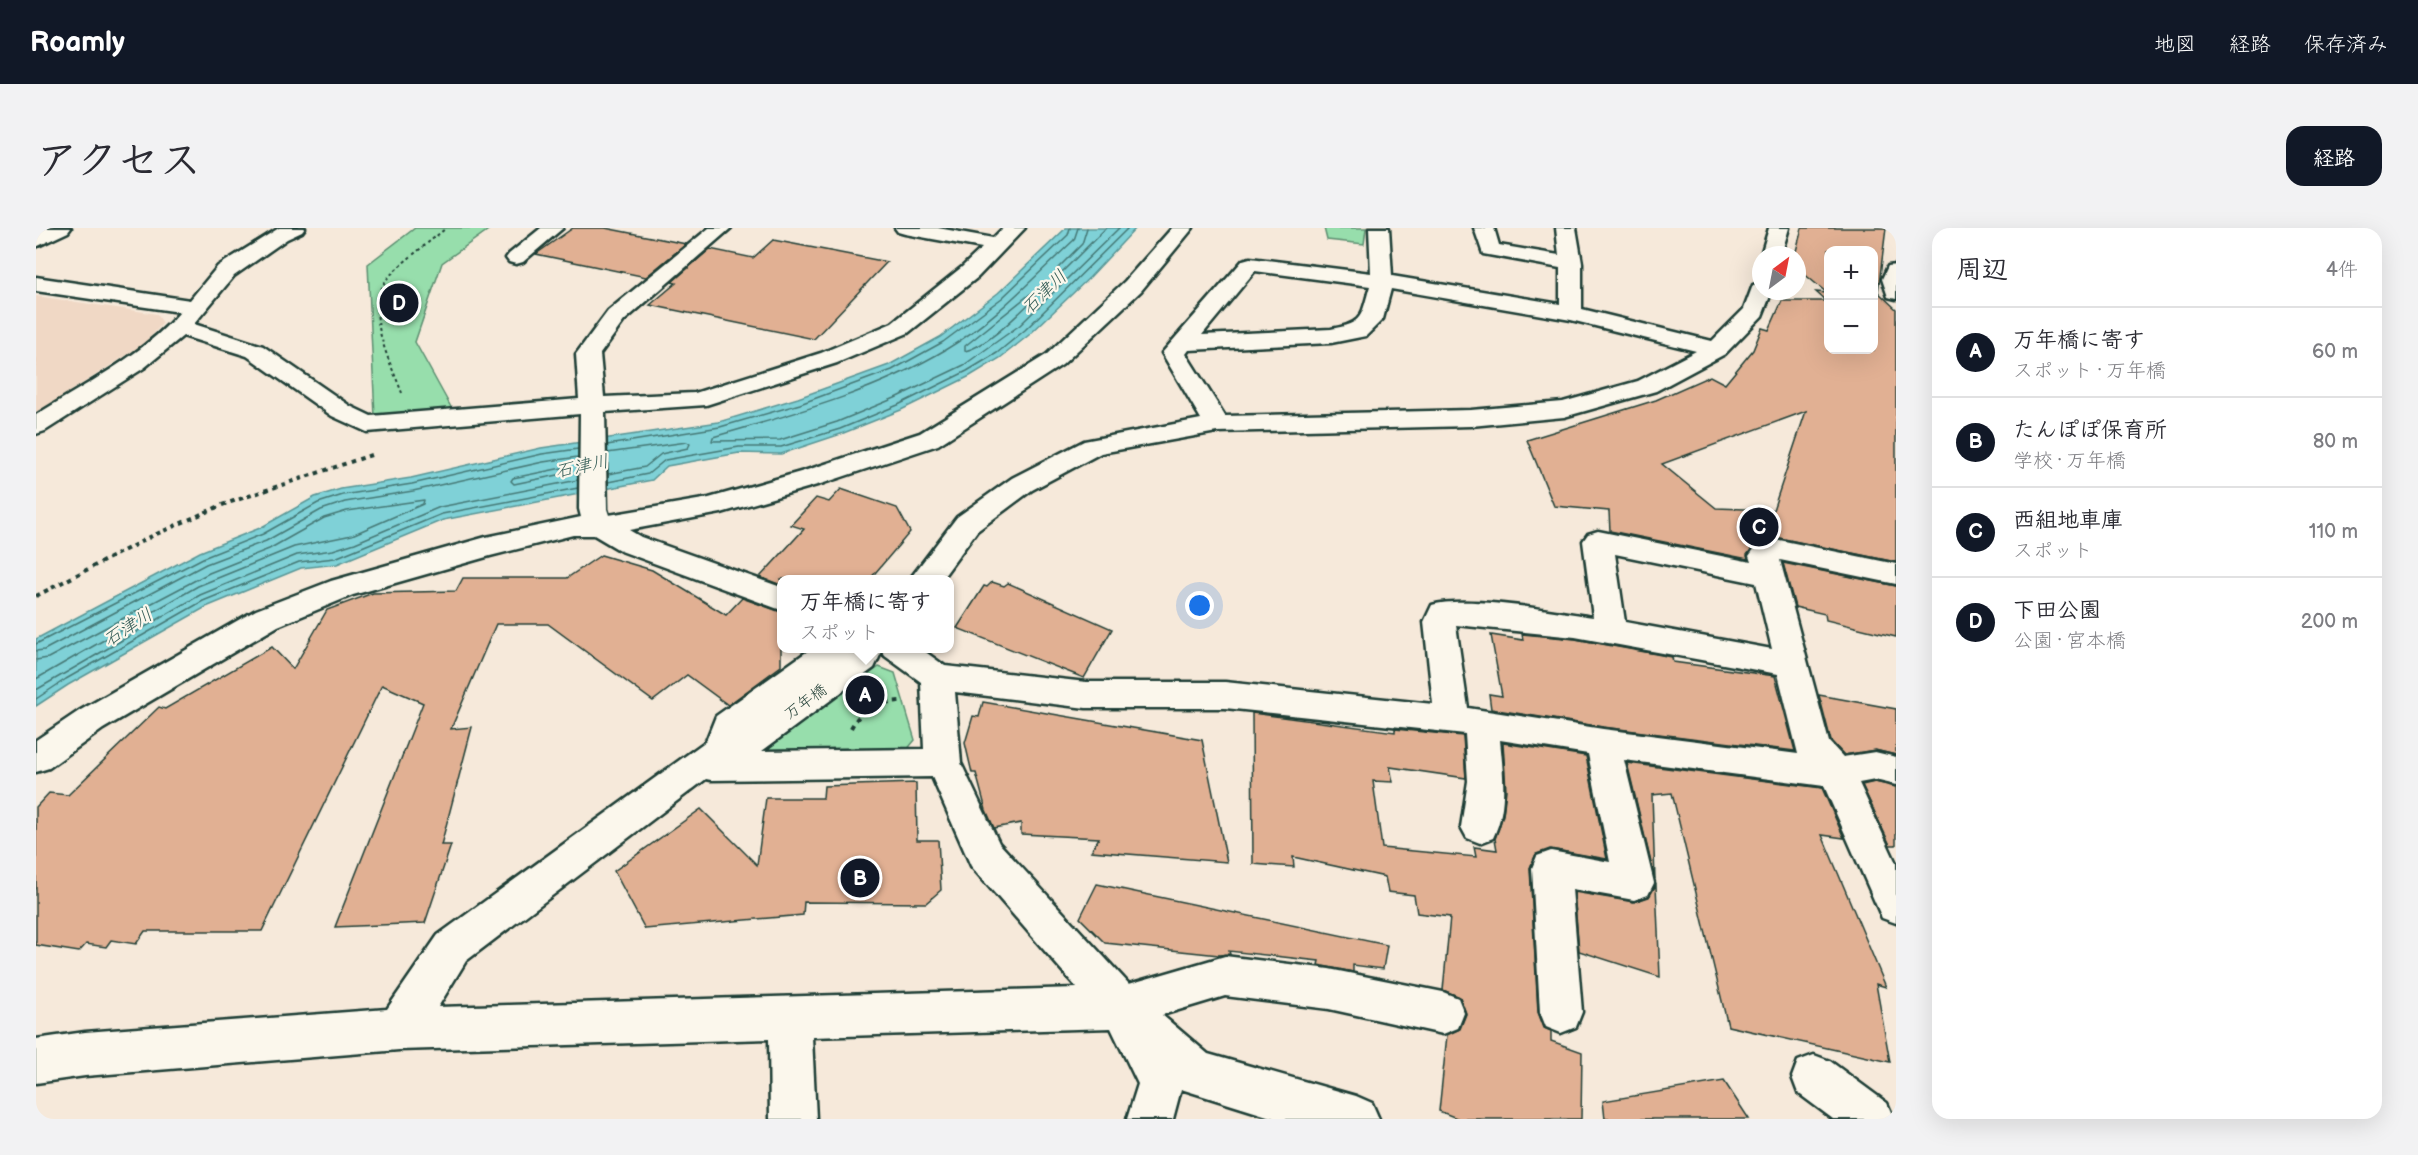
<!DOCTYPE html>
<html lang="ja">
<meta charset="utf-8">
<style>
:root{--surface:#fff;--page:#f2f2f3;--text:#2b2b33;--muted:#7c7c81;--line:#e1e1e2;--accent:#111827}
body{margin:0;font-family:"Balsamiq Sans","Klee One",sans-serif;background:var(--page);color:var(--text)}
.controls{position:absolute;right:18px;top:18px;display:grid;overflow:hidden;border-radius:12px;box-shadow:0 6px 24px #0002}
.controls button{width:54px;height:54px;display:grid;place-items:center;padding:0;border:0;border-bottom:2px solid var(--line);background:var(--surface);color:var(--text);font:30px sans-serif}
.compass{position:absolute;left:1716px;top:18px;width:54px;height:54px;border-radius:50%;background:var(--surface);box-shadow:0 6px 24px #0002;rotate:32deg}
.you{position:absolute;left:1164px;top:378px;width:21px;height:21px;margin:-15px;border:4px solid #fff;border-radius:50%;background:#1a73e8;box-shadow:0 0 0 9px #1a73e833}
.badge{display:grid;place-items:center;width:39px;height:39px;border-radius:50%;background:var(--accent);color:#fff;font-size:20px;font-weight:700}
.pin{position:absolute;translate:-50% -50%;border:3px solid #fff;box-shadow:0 2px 6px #0006}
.popup{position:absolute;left:741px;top:347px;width:177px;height:78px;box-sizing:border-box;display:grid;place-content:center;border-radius:12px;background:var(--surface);filter:drop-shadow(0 2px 4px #0005);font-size:20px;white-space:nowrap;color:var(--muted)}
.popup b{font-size:22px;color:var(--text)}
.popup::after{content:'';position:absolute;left:50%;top:100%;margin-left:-12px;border:12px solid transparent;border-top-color:var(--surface)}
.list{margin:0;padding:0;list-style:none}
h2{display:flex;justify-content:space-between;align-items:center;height:78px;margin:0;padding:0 24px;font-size:26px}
h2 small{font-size:20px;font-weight:400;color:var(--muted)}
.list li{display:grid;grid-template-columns:39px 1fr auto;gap:18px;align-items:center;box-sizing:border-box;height:90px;padding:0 24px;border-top:2px solid var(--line)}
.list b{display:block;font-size:22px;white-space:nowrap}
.list p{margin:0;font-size:20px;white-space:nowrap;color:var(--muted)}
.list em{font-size:20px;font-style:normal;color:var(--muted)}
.map{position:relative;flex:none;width:1860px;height:891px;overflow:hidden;border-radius:18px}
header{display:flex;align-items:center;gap:36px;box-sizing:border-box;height:84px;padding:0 30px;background:var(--accent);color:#fff}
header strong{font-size:28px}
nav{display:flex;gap:33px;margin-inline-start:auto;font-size:21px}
.intro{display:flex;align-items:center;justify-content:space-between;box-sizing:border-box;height:144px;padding:0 36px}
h1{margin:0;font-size:42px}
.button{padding:15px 27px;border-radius:18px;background:var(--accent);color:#fff;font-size:21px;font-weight:700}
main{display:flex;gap:36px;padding:0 36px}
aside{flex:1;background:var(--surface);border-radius:18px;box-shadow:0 6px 24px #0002}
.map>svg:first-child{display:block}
</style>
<header>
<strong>Roamly</strong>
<nav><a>地図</a><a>経路</a><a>保存済み</a></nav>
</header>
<div class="intro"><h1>アクセス</h1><a class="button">経路</a></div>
<main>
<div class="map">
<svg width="1860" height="891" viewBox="0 0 1860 891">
<rect width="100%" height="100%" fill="#f6e9da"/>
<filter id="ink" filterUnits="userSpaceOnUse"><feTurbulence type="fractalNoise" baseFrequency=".0167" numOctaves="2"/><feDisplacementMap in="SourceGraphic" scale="12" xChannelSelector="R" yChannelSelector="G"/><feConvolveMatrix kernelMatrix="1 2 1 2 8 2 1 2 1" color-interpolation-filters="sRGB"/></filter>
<g filter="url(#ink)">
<path fill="#f0d8c5" d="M0 68 121 86 127 95 108 116 0 185Z"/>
<g fill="#97deac" stroke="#5b8e70" stroke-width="1.5">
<path d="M379 0H455L406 35 379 114 416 181 339 189 332 36Z"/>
<path d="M1288 0H1330L1328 16 1291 12Z"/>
<path d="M843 439 859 445 879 512 869 524 736 528 729 520Z"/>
</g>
<path fill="#7fd1d7" stroke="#599696" stroke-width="1.5" d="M1030 0H1100L1054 49 993 107 964 130 934 148 865 182 805 206 745 226 703 225 631 238 616 252 407 292 301 336 265 340 170 379 32 457 0 478V411L164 324 224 300 279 269 305 261 375 250 505 220 683 194 762 170 853 137 904 109 962 65Z"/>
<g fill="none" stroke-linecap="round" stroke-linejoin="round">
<g stroke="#457875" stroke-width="1.5">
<path d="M1042 0 1038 12C997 50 957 94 909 122 837 165 756 186 677 209L676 213 744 212 801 194 859 170 928 137 984 97 1083 0"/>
<path d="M1051 0 1046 16 1022 40V44H1026L1070 0"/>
<path d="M994 66H998L999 70C982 86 952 118 929 123V118Z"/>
<path d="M571 217 684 199 764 176 856 142 907 114 966 70 1032 7 1034 0"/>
<path d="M571 225 651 214 654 216 652 220 625 226 609 239 572 246"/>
<path d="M526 240 529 242 527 246 478 256 475 253 477 250Z"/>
<path d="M572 254 612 246 629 232 703 219H745L804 201 862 177 931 143 961 125 989 102 1092 0"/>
<path d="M0 416 167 330 227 306 282 275 307 267 376 256 506 226 542 221"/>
<path d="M0 423 8 422 170 336 230 313 285 282 309 274 377 263 507 234 542 229"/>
<path d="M0 432 12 430 173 345 233 321 288 290 311 283 388 272 387 276 316 307 258 319 162 358 0 451"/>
<path d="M0 462 164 367 261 327 297 322 319 315 404 279 542 252"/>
<path d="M0 471 30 451 167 373 263 334 299 330 406 286 542 260"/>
</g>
</g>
<g fill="#e1b093" stroke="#1f3d34" stroke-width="1.5" fill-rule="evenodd">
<path d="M537 0H569L650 16 610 49 500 26Z"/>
<path d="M1766 0H1850L1842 64 1860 81V334L1734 308 1722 312 1711 327 1712 331 1574 303 1573 283 1518 278 1491 212 1620 172 1674 148 1689 156 1717 122 1726 100 1733 102 1746 73H1790L1780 64 1791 65 1761 40V27H1759ZM1792 22H1838V122H1792ZM1770 183 1737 282 1680 280 1626 236Z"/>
<path d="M737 12 851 34 778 111 614 77 640 55 636 54 674 21 717 30Z"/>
<path d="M805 261 861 280 874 304 834 351H745V357L724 349 768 301 755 297 780 270 793 274Z"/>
<path d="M565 327 616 342 690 387 706 370 745 384V438L692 477 651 447 617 473 512 396H460L415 501 436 499 405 617H415L389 695 299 699 387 475 346 457 226 703H109L100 716 75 712 70 719 50 716 43 724 0 717V579L13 565 32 567 123 479 129 481 236 419 257 441 291 382 337 365 420 363 427 350H531Z"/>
<path d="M1747 335 1860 358V409L1790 392 1789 386 1759 379Z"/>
<path d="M956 354 968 358 972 355 1076 401 1048 450 921 400 948 358 951 359Z"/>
<path d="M1486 406 1539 411 1636 429 1637 434 1739 448 1759 523 1567 499 1455 481 1453 466 1466 468 1455 407 1487 412Z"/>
<path d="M1783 467 1860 481V527L1839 522 1808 527 1795 513Z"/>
<path d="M947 474 1166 512 1191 634 1055 623 1063 610 985 606V595L958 600 950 582 940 545H936L929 515 937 488 943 489Z"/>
<path d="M1216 485 1359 504V501L1427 508 1430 550 1354 539 1357 554 1337 553 1346 620 1440 629 1438 619 1461 622 1459 611 1467 587 1470 562 1467 515 1550 528 1571 631 1514 621 1500 626 1494 640 1502 784 1508 800 1515 803V813L1546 824 1545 891H1423L1403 883 1411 807 1424 801 1430 786 1424 769 1407 762 1414 689 1381 685 1378 667 1352 664 1349 649 1257 629 1258 639 1217 636Z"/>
<path d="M1591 535 1786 560 1808 610 1786 607 1850 759 1840 756 1854 834 1692 798 1636 565 1616 567 1619 651Z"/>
<path d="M1839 554 1860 559V617H1854L1826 557Z"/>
<path d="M880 555 881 612H902L905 662 890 675 768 674 767 687 609 701 578 643 665 581 721 637 730 570H787L788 558Z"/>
<path d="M1061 656 1351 717 1347 741 1317 737V744L1282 737 1283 733 1193 723 1194 726 1183 727 1069 715 1044 690Z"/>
<path d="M1620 657 1624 749 1543 723 1538 664 1598 674 1613 669Z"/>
<path d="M1688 853 1713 891H1569L1567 873Z"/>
</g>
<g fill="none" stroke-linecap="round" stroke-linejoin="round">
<g stroke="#1f3d34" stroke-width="5">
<g id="minor">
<path d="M10 0H35L32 4 0 19V5Z"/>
<path d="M243 0H269L266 4 251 11 198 48 158 96 227 118 314 178 335 188 543 171 540 126 572 83 673 0H695L588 93 564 126 568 169 659 165 785 125 856 95 926 39 946 20 869 6 862 4 859 0H902L957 10 967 0H989L942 49 872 105 801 135 670 177 569 184 571 281 573 287 673 270 768 243 884 205 1010 127 1089 53 1136 0H1157L1105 63 1026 137 902 217 788 255 685 285 593 302 605 309 745 359V382L585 323 558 307H537L454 328 317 367 242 398 67 501 13 540 0 544V512L43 483 220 382 295 353 450 309 545 289 543 281 544 186 331 204 296 188 211 128 147 108 108 140 9 203 0 206V187C49 156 106 128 144 84L0 63V49L154 72 182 38Z"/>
<path d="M505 0H527L487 34 480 36 473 34 470 30 473 26Z"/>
<path d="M1333 0H1353L1356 48 1524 76V40L1447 26 1438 0H1458L1463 17 1523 27 1520 0H1540L1546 35V81L1676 113 1708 81 1717 57 1725 55V63H1736L1726 88 1689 126 1620 163 1528 189 1435 198 1181 204 1065 225 996 262 941 303 905 352H873L921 289 976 250 1048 213 1165 191 1126 125 1207 32 1214 30 1335 45ZM1219 43 1334 58C1325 88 1328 95 1295 101L1166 107ZM1355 61 1535 92 1660 123 1602 153 1527 174 1435 182 1189 188 1150 126 1153 122 1295 115 1330 108 1347 91Z"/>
<path d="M1733 0H1753L1745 27H1725Z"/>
<path d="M1860 37V71L1852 69 1846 51 1852 38Z"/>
<path d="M1562 303 1715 334 1713 328 1724 313 1734 310 1860 336V356L1744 332 1793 514 1807 529 1839 524 1860 529V557L1839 552 1823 555 1860 635V695L1846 690 1788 558 1588 532 1618 655 1612 667 1598 672 1536 661 1546 784 1540 799 1525 805 1510 799 1504 784 1496 640 1501 628 1515 623 1574 634 1552 526 1464 512C1467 544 1472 580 1457 610L1444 615 1431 610 1425 599 1432 553 1429 506 1189 480H1050L919 464 925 535 963 615 1093 756 1189 728 1293 741 1407 764 1422 770 1428 785 1422 800 1407 806 1293 781 1189 768 1126 787 1172 826 1320 868 1336 875 1343 891H1241L1145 861 1137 891H1091L1102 856 1075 800 776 809 780 891H734L733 811 363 822 49 848 0 855V811L49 804 351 781 402 707 670 513 680 488 776 420H884L909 438 1050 454H1189L1397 476 1388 394 1396 377C1430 367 1519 383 1557 389L1547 313 1552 306ZM1579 326 1720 355 1736 421 1589 394ZM1420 397 1539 409 1742 446 1762 526 1567 501 1432 480ZM846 423 849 428 885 454 888 521 726 523 838 440ZM896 549 935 638 1041 760 402 779 430 733 670 551 675 552Z"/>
<path d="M1778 827 1794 833 1851 875 1858 891H1797L1762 865 1756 849 1762 833Z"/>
</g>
</g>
<path stroke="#1f3d34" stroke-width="2" stroke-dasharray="3 3" stroke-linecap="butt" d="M366 165C354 133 327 84 351 51 362 37 395 13 410 0"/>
<g stroke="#1f3d34" stroke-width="4" stroke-dasharray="4.5 4.5" stroke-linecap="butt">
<path d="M0 368 116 308 186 277 335 227"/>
<path d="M815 500C826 479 843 474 865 473"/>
</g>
<use href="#minor" fill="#fbf7ec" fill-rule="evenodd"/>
</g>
</g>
<g text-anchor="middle" stroke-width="4.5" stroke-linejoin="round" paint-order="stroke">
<g font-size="16" fill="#1f3d34" stroke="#fbf7ec">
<text transform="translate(769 473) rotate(-36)" y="6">万年橋</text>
</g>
<g font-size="18" font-style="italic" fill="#325b55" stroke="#fbf7ec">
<text transform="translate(1008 64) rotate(-44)" y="6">石津川</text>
<text transform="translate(546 238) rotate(-12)" y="6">石津川</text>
<text transform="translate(92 399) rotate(-33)" y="6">石津川</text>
</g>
</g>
</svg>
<div class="controls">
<button>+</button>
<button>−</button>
</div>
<svg class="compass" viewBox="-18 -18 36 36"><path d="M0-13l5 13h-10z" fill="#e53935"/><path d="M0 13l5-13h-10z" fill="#7c7c81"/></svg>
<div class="you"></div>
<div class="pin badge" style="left:829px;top:467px">A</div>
<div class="popup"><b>万年橋に寄す</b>スポット</div>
<div class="pin badge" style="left:824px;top:650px">B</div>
<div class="pin badge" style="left:1723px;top:299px">C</div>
<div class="pin badge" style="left:363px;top:75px">D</div>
</div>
<aside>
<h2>周辺<small>4件</small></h2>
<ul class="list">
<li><span class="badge">A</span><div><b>万年橋に寄す</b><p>スポット · 万年橋</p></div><em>60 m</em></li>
<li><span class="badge">B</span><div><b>たんぽぽ保育所</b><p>学校 · 万年橋</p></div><em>80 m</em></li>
<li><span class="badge">C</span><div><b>西組地車庫</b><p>スポット</p></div><em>110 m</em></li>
<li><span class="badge">D</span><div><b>下田公園</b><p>公園 · 宮本橋</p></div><em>200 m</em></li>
</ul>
</aside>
</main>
